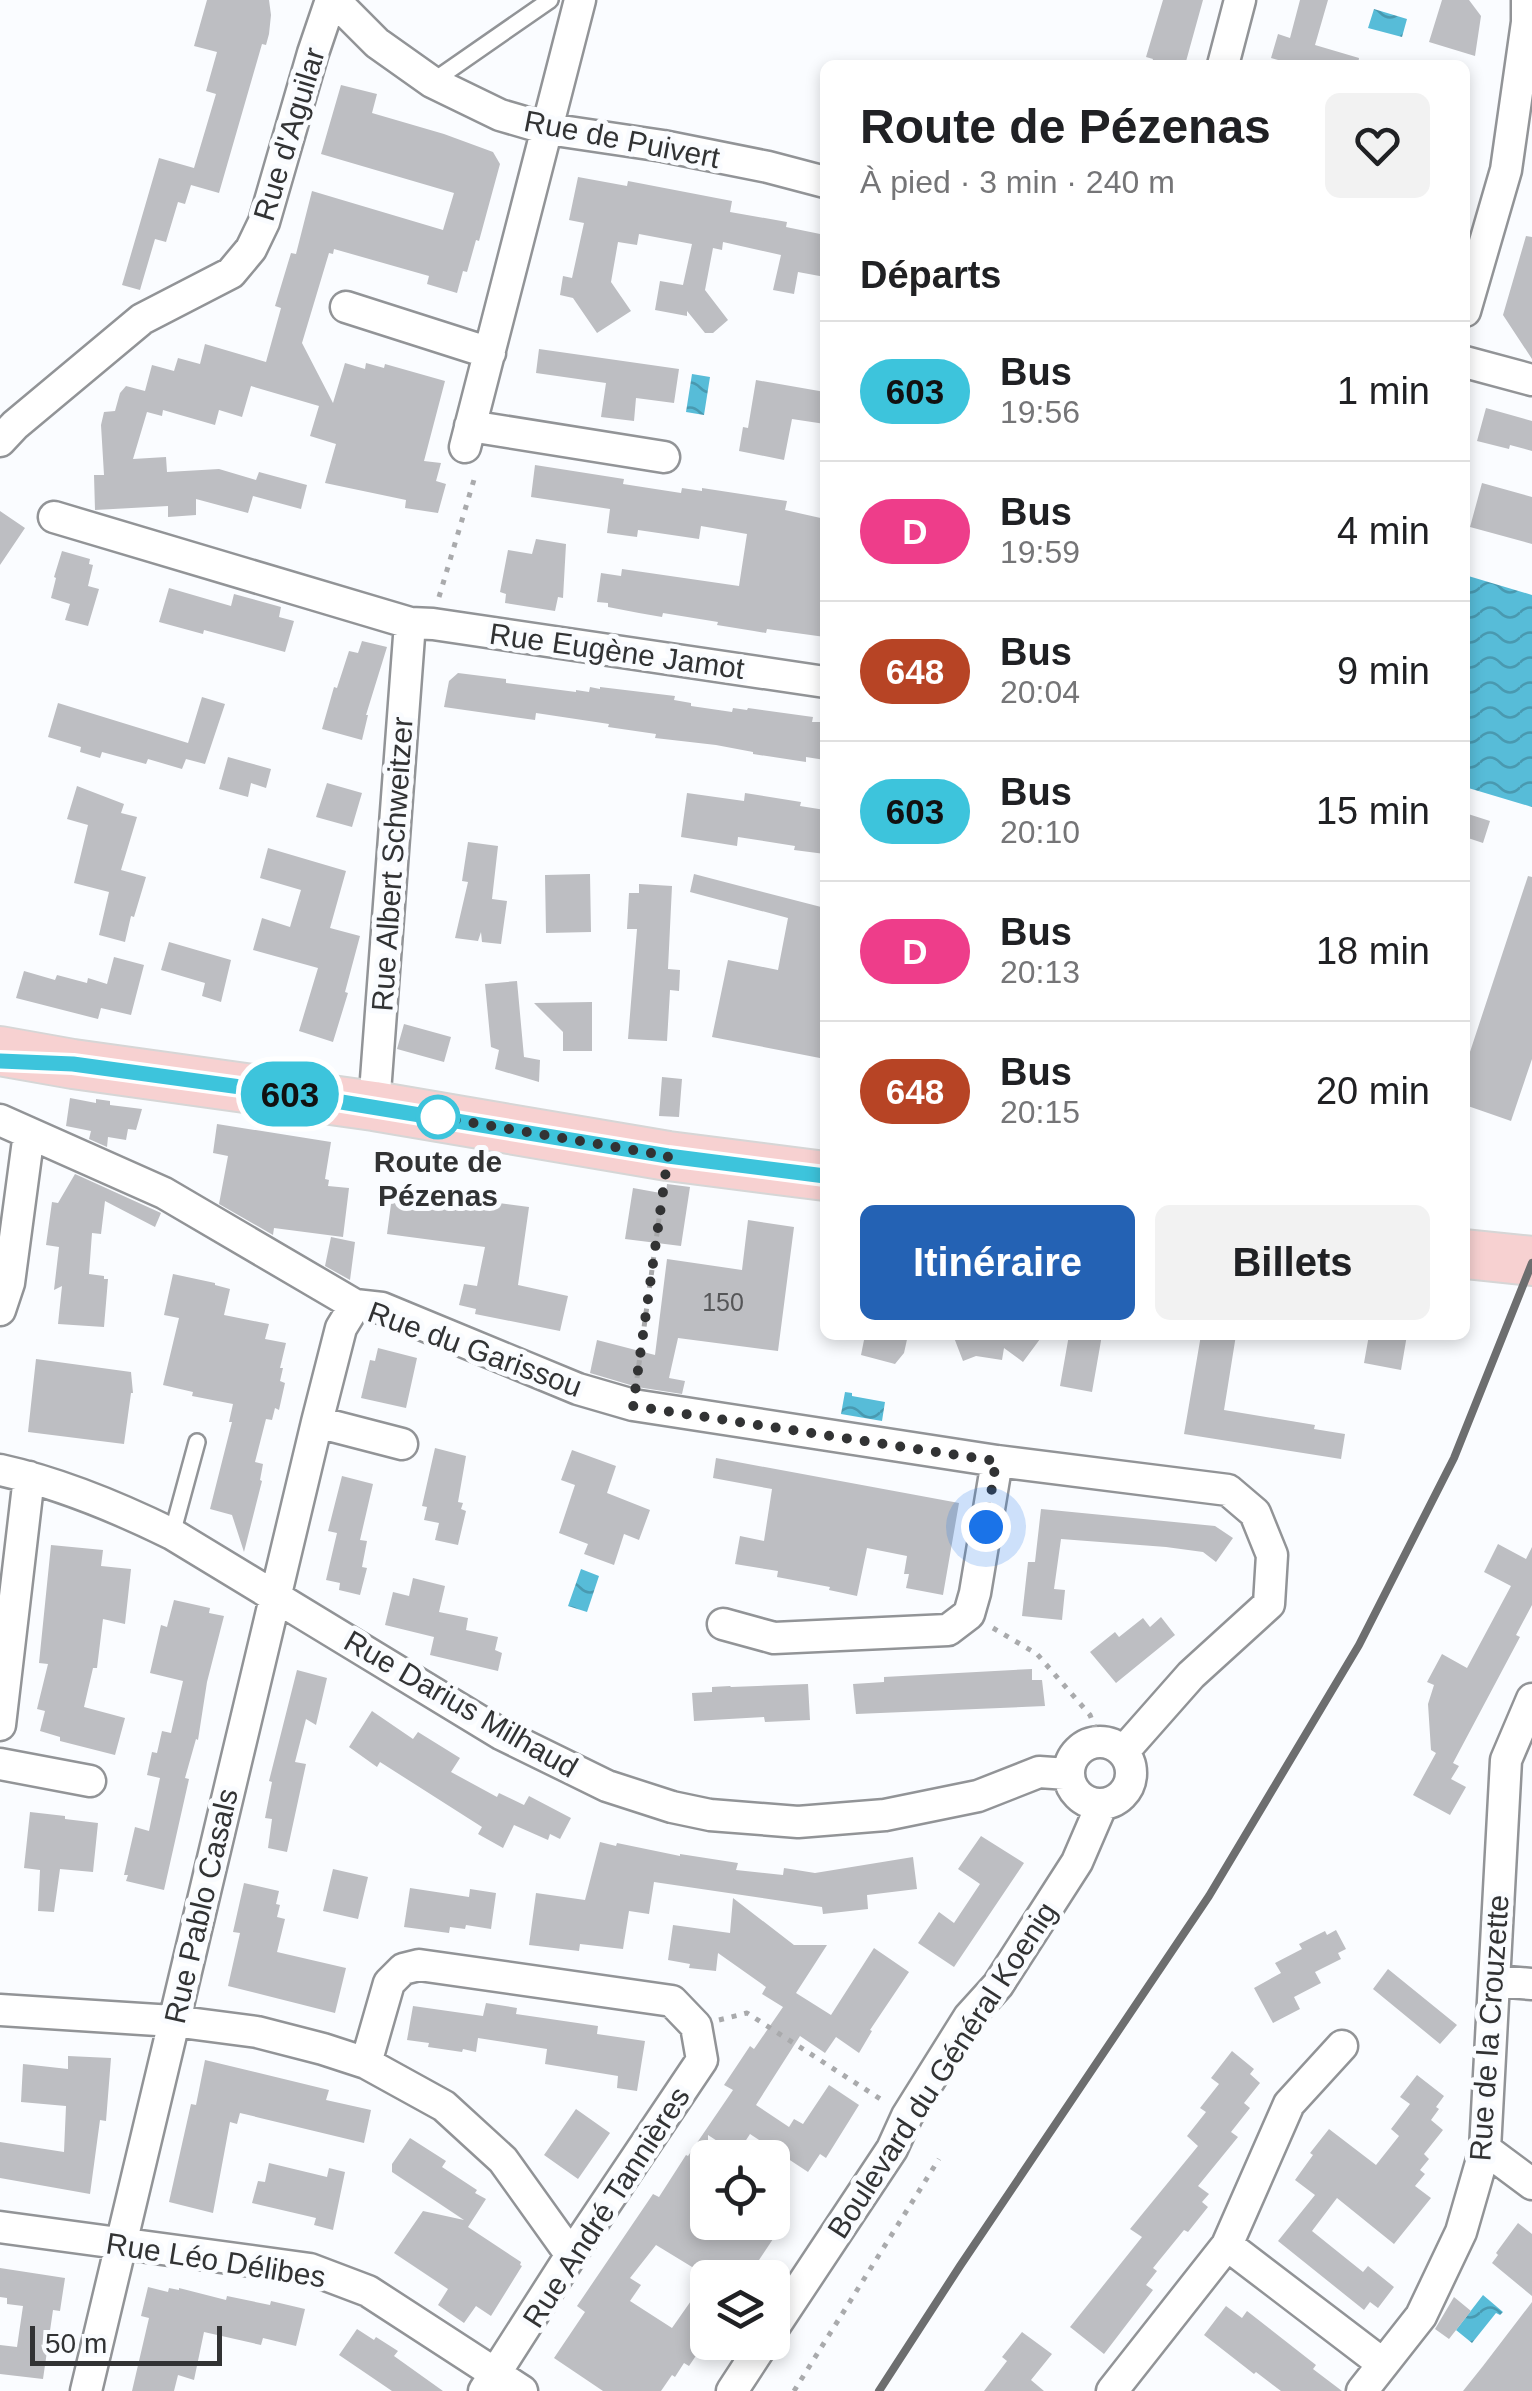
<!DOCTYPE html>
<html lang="fr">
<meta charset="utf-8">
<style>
:root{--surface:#fff;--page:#f2f2f2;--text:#202124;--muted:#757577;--line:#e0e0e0;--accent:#2462b4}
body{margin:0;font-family:Arial,sans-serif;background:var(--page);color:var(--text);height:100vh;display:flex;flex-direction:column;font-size:38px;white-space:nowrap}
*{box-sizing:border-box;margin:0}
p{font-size:32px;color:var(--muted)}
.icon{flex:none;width:55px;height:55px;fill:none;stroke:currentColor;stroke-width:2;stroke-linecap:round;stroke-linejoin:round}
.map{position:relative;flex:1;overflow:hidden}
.details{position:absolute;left:820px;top:60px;width:650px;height:1280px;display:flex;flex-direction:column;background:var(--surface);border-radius:15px;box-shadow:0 5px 15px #0003}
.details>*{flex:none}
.badge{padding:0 20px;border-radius:32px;font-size:35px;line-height:65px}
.buttons{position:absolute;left:690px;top:2140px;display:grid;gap:20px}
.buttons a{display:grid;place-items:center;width:100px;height:100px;border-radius:15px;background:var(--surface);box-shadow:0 5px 15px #0003;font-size:50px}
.scale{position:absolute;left:30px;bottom:25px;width:192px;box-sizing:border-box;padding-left:10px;border:5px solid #323334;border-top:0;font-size:28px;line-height:35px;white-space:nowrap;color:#323334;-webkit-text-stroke:8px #fafcff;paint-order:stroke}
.you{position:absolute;width:50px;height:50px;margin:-25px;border:8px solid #fff;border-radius:50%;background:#1a73e8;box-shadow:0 0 0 15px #1a73e833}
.map>.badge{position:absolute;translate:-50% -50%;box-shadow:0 0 0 5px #fff}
h2{padding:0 40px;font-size:38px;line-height:90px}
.round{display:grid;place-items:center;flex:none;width:105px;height:105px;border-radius:15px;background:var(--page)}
.overview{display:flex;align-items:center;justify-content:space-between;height:170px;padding:0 40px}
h1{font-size:48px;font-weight:800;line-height:75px}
.action{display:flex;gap:20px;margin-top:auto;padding:20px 40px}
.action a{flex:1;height:115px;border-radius:15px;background:var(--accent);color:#fff;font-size:40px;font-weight:800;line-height:115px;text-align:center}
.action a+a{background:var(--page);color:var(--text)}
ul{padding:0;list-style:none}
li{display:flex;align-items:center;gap:30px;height:140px;padding:0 40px;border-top:2px solid var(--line)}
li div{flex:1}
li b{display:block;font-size:38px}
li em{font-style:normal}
li .badge{min-width:110px;font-weight:700;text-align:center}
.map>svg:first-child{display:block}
.water{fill:url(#water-waves)}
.building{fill:#bdbec2;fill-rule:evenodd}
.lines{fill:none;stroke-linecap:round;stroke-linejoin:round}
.lane-casing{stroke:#929497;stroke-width:20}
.street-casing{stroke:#929497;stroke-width:35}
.primary-casing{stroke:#d6d6d6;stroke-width:52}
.path{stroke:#a9aaac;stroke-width:5;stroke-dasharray:5 8;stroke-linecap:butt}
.lane{stroke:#fff;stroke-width:15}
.street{stroke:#fff;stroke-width:30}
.primary{stroke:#f7d1d1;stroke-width:48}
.rail{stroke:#6d6e6f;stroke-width:8}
.line-casing{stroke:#fff;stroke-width:22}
.line{stroke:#3dc4dc;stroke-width:15}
.walk{stroke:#323334;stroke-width:10;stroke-dasharray:0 18}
.stop-dot{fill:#fff;stroke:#3dc4dc;stroke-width:5}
.labels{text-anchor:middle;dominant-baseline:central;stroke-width:10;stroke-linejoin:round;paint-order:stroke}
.number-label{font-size:25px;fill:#555658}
.street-label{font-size:30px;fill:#323334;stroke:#fafcff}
.stop-label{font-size:30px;font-weight:bold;fill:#323334;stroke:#fafcff}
</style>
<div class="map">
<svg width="1532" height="2391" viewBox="0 0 1532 2391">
<defs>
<pattern id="water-waves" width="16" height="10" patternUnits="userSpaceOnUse" patternTransform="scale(2.5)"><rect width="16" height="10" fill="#57bcd8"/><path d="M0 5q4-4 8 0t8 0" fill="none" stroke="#4999b0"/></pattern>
</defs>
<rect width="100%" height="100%" fill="#fafcff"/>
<path class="water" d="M1374 9 1407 19 1402 37 1368 28Z
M692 374 710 377 704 415 686 412Z
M1465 575 1532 595V807L1465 787Z
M845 1392 852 1393V1396L885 1402 882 1421 841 1414Z
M581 1569 599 1576 587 1612 568 1606Z
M1483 2295 1503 2312 1500 2315 1496 2313 1472 2343 1456 2330Z"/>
<path class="building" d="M207 0H269L271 15 269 34 266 45 262 44 219 193 191 185 185 204 178 202 166 242 155 239 140 290 122 285 159 158 194 168 216 94 206 91 217 52 194 46Z
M1163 0H1203L1185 65H1151L1153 59 1146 57Z
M1300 0H1328L1315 45 1359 58 1358 65H1276L1278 60 1271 58 1278 34 1290 38Z
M1442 0H1469L1481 16 1475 56 1429 42Z
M341 85 377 94 372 113 444 134 493 152 500 164 479 241 476 240 467 272 463 271 457 293 427 284 429 276 334 249 333 254 329 253 302 343 333 403 345 363 365 369 366 363 384 368 385 364 445 381 424 461 441 463 436 481 446 484 438 513 405 508 406 500 325 483 336 444 310 436 319 406 251 386 242 417 219 410 215 425 163 410 162 416 147 412 133 459 166 457 167 472 219 469 256 480 259 472 307 485 301 509 253 496 248 513 196 499V515L168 517V506L95 510 94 475H104L101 425 104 412 115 411 120 393 126 386 145 391 152 365 174 371 178 358 200 364 205 344 266 362 281 308 275 306 291 253 296 254 312 191 443 230 454 193 321 154Z
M578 177 627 186 628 181 732 201 730 212 787 222 786 227 825 235V277L798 272 794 294 773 290 781 255 723 242 722 250 713 248 705 290 728 320 713 333H705L687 311V316L655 310 660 281 683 285 692 244 639 234 637 245 618 242 611 282 631 311 597 333 573 298 560 295 563 276 572 278 584 223 569 220Z
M1526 236 1532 237V359L1503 315Z
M539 349 679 369 674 403 636 398 634 421 601 417 606 383 536 373Z
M756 380 825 392V424L792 419 784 460 739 451 743 427 748 428Z
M1486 408 1532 421V451L1510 445 1509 449 1477 441Z
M535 465 624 479 623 484 681 493 682 488 702 491V488L787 501 785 510 825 519V637L767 629 766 633 754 631 717 625 718 622 663 613 662 617 639 613 608 607V603L597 602 601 573 621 576 622 569 739 586 747 534 701 526 699 539 638 530 637 537 607 533 610 509 531 497Z
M1482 483 1532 497V544L1470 527Z
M0 511 25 528 0 565Z
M536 539 566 544 563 598 558 597 555 611 505 603 506 594 500 592 508 550 532 554Z
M62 551 90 559 89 564 93 565 88 586 99 589 88 626 65 620 70 604 51 598 56 578 54 577Z
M169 588 231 606 234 594 281 607 279 617 294 621 285 652 204 630 203 634 159 622Z
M362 641 387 647 366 715H368L362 740 322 729 334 687 337 688 349 651 358 653Z
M458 673 506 679V683L576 692V690L589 692 590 687 600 689V687L675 696 674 700 691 703V706L732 712 733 708 747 710 748 708 813 717 812 722H825V760L806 757V762L753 754V752L716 745 655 738 656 734 608 727 609 724 536 713 535 720 444 707 449 681Z
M202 697 225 704 205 764 186 759 182 769 148 759 146 764 102 752 100 758 80 752 81 747 48 737 58 703 188 743Z
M228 757 271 769 266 788 251 783 248 797 219 789Z
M327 783 362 793 352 827 316 817Z
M77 786 124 804 121 813 137 817 121 870 146 877 134 917 131 916 125 942 99 935 109 892 74 883 88 825 67 819Z
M687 793 744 801 745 793 801 802 800 806 825 810V854L794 850 795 846 738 837 737 846 681 837Z
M1465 813 1490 821 1483 843 1465 837Z
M468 842 498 846 492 899 507 901 501 944 482 942 481 932 478 941 455 938 468 882 462 881Z
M268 848 346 871 330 928 360 936 345 992 348 993 333 1042 299 1031 318 968 253 950 262 918 290 927 301 890 260 878Z
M590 874 591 932 546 933 545 875Z
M694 874 825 908V1059L712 1037 728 960 778 970 788 918 690 892Z
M1528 876 1532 877V1059L1511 1121 1465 1105V1067Z
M639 884 672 886 668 969 680 970 679 991 670 990 667 1041 628 1039 637 929H627L629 893H639Z
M169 942 231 960 221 1002 202 996 205 983 161 970Z
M114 957 144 965 131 1015 101 1008 98 1019 16 998 24 971 55 980 57 975 87 983 88 978 107 984Z
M517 981 524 1057 540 1060 539 1082 495 1069 499 1050 491 1047 485 984Z
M592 1002V1051H563V1032L534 1003Z
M404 1024 451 1037 444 1062 397 1049Z
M662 1077 682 1079 679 1117 659 1116Z
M70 1098 96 1103V1099L110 1101V1105L142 1109 136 1130 128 1129 126 1140 108 1137 107 1147 89 1139 91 1131 66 1126Z
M217 1124 331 1142 325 1179 329 1180 328 1186 349 1188 343 1237 274 1228 273 1235 219 1204 228 1156 213 1153Z
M75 1174 161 1213 155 1227 105 1201 101 1234 92 1233 89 1274 104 1276V1279H108L104 1327 58 1324 62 1286 54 1290 59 1247 46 1245 52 1202 58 1203Z
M667 1184 690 1187 681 1246 625 1239 633 1188 666 1194Z
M393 1189 529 1207 518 1285 568 1296 560 1331 475 1314 476 1309 459 1305 464 1284 477 1286 485 1247 387 1234Z
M748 1220 794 1227 778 1351 678 1338 669 1378 685 1381 682 1394 637 1387 590 1373 597 1340 655 1355 667 1259 742 1270Z
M331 1237 355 1242 350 1280 325 1266Z
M173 1274 215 1283V1285L230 1289 224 1315 269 1324 265 1339 286 1343 280 1368H283L280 1381 285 1383 279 1410 275 1408 272 1420 266 1419 255 1462 263 1464 260 1480 262 1481 244 1552 232 1515 210 1509 232 1422H229L233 1404 192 1396 193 1392 163 1385 179 1318 164 1315Z
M865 1335H908L904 1353 895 1364 861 1355Z
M953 1335H1043L1023 1362 1004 1348 1002 1360 976 1356 963 1361Z
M1069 1335H1102L1092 1392 1060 1386Z
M1201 1335H1236L1224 1410 1315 1425 1314 1429 1345 1434 1341 1459 1184 1434Z
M1369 1335H1407L1401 1370 1364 1363Z
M378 1348 417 1358 406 1408 361 1398 370 1360 375 1361Z
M36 1359 131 1372 133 1393H131L124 1444 28 1432Z
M435 1448 466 1456 458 1502 463 1503 461 1509 466 1511 458 1545 435 1540 439 1523 424 1520 427 1507 422 1506Z
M572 1450 616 1466 607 1493 650 1510 639 1540 624 1534 614 1565 584 1554 588 1544 559 1533 575 1485 561 1480Z
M716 1458 959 1503 943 1595 906 1588 909 1574H904L907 1556 867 1548 857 1596 829 1590 830 1587 777 1577 778 1571 735 1564 740 1536 764 1541 772 1489 713 1478Z
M342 1476 373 1484 360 1540 367 1541 362 1567 367 1568 360 1595 339 1590 340 1583 326 1580 337 1533 328 1531Z
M1041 1509 1215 1526 1233 1538 1216 1562 1203 1552 1166 1547 1061 1539 1054 1589 1065 1590 1062 1620 1022 1616 1028 1562H1035Z
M1498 1544 1526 1559 1532 1547V1605L1516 1635 1520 1637 1453 1763 1459 1766 1451 1779 1466 1787 1450 1815 1413 1795 1436 1753 1431 1750 1428 1704 1434 1685 1427 1682 1442 1654 1467 1668 1511 1586 1484 1572Z
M51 1545 103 1550 101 1566 131 1569 125 1624 103 1619 97 1668H93L84 1707 125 1718 115 1755 60 1741V1737L40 1731 45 1711 37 1709 48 1664 39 1663Z
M413 1578 445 1586 439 1612 468 1618 466 1630 498 1637 495 1650 502 1653 498 1671 430 1655 434 1637 385 1625 393 1592 409 1596Z
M174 1600 210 1608 209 1613 224 1616 207 1682 198 1740 196 1739 185 1778 189 1779 164 1890 126 1881 128 1875H124L135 1827 149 1831 160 1778 147 1775 152 1752 157 1753 162 1731 171 1733 183 1681 150 1673 161 1625 167 1627Z
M1161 1617 1175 1635 1116 1683 1090 1652 1115 1632 1119 1637 1143 1618 1150 1627Z
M1032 1669V1680H1042L1045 1706 856 1714 853 1684 884 1682V1677Z
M297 1670 327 1678 316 1725 306 1719 295 1762 306 1764 287 1852 268 1848 272 1819 265 1818 272 1782 269 1781Z
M808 1684 810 1720 765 1722 764 1717 694 1721 692 1693 712 1692V1687L730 1686 731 1687Z
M372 1711 413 1739 418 1732 460 1758 451 1772 497 1797 499 1793 524 1805 529 1796 571 1818 560 1839 550 1834 548 1840 514 1825 503 1848 478 1834 482 1827 380 1762 377 1767 349 1747Z
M30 1812 65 1816V1819L98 1823 93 1872 60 1869 54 1912 38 1911 40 1870 24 1868Z
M981 1836 1024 1863 954 1967 918 1943 939 1912 954 1923 980 1884 958 1869Z
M600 1842 616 1846 617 1843 680 1856V1854L738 1863 736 1870 783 1875 784 1868 815 1873 913 1857 917 1889 867 1895 868 1909 823 1914 822 1907 654 1882 649 1914 629 1911 623 1949 580 1944 579 1951 529 1945 536 1893 585 1900Z
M333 1869 368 1877 358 1919 323 1911Z
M244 1883 279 1891 276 1904 280 1905 277 1917 285 1919 277 1952 346 1968 335 2013 228 1986 240 1933 233 1932Z
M410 1888 469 1897 470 1889 496 1893 491 1929 466 1925 465 1929 450 1927 449 1933 404 1927Z
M733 1898 794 1945H827L796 1993 831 2015 874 1948 909 1972 870 2030 872 2031 859 2053 836 2037 825 2053 800 2036 756 2105 789 2127 794 2119 803 2124 829 2085 859 2105 826 2158 820 2154 808 2172 750 2134 737 2154 708 2135V2193L696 2211 708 2219V2222H714L729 2232 735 2222H768L779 2230 747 2278H708V2338L689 2366 684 2363 675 2377 672 2375 661 2391H603L554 2358 585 2312 577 2306 653 2194 659 2197 686 2155 688 2156 733 2090 724 2085 750 2046 754 2049 783 2007 762 1994 766 1987 718 1953 716 1971 689 1968 690 1964 668 1960 673 1925 730 1933ZM656 2245 697 2270 692 2278H707L672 2328 630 2301 641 2285 630 2278Z
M1336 1930 1346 1949 1338 1953 1341 1959 1315 1972 1321 1983 1294 1997 1300 2009 1273 2023 1254 1988 1281 1973 1275 1963 1302 1949 1299 1944 1325 1931 1327 1935Z
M1388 1969 1457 2025 1440 2044 1373 1989Z
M486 2003 517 2008 516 2014 598 2026 597 2034 645 2041 637 2091 617 2088 618 2076 545 2064 547 2049 478 2038 476 2052 463 2049 462 2052 428 2047 429 2043 407 2040 413 2006 483 2016Z
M1232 2051 1254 2069 1250 2074 1260 2083 1244 2103 1250 2108 1231 2132 1238 2137 1198 2186 1209 2194 1202 2202 1208 2207 1188 2232 1184 2230 1153 2268 1157 2271 1146 2285 1153 2290 1104 2354 1070 2327 1142 2237 1130 2229 1198 2146 1187 2136 1206 2112 1200 2108 1219 2084 1211 2078Z
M68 2056 111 2058 106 2121 100 2120 90 2194 0 2178V2142L64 2152 66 2106 21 2102 23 2064 68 2069Z
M205 2060 329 2090 326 2100 371 2110 364 2143 240 2113 237 2124 230 2122 213 2213 169 2202 191 2104 196 2105Z
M1417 2075 1444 2096 1436 2107 1439 2109 1431 2120 1443 2130 1424 2154 1429 2159 1420 2170 1425 2174 1415 2186 1431 2198 1394 2244 1337 2198 1312 2231 1363 2272 1368 2266 1394 2287 1378 2308 1370 2302 1364 2310 1278 2241 1315 2195 1295 2180 1313 2155 1310 2153 1329 2129 1376 2165 1399 2136 1391 2129 1410 2104 1400 2097Z
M576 2109 610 2133 578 2179 544 2155Z
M410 2138 446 2161 442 2167 477 2190 475 2193 486 2199 468 2227 521 2262 520 2265 522 2266 491 2316 476 2306 464 2323 438 2305 448 2289 394 2253 423 2211 464 2220 392 2172V2164Z
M269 2163 327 2177 329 2168 345 2172 333 2230 314 2225 316 2218 252 2203 258 2181 265 2182Z
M1518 2223 1532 2234V2296L1492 2263 1498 2255 1496 2253Z
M0 2268 65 2278 60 2311 53 2310 43 2379 0 2374V2345L17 2347 23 2306 7 2304V2298L0 2297Z
M148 2287 168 2292 169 2288 179 2290V2288L226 2300 227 2296 270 2305 271 2301 305 2309 296 2346 263 2338 261 2345 204 2332 194 2380 178 2375 174 2391H132L149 2318 141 2316Z
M1454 2297 1471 2311 1449 2339 1435 2329Z
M1532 2302V2391H1463L1483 2366Z
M1226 2306 1242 2318 1247 2311 1316 2365 1313 2369 1342 2391H1281L1256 2372 1254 2374 1204 2335Z
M357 2329 374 2340 376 2337 398 2351 394 2356 443 2391H392L339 2355Z
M1022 2332 1052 2354 1031 2380 1044 2391H984L1007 2361 1002 2357Z"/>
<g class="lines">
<g class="lane-casing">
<path id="lane" d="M432 82 550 0
M172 1534 197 1442"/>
</g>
<g class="street-casing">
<path id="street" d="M334 0 377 43 432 82 500 115 548 129 663 146 768 167 825 182
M1223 65 1240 0
M346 307 490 353
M1465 311 1506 170 1527 22V0
M1465 362 1532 380
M470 426 664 457
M0 441 15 425 142 319 231 273 251 249 264 222 313 53 331 0
M465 447 580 0
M54 517 410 623 433 624 825 682
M374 1106 410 623
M0 1120 164 1193 355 1305 382 1308 578 1389 633 1405 997 1461 1228 1490 1255 1513 1272 1555 1269 1604 1191 1675 1123 1752
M0 1310 9 1283 29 1133
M317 1422 402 1444
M0 1470C59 1483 117 1507 172 1534L501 1734 607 1786 672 1807 710 1815 798 1822 885 1815 978 1796 1039 1772 1068 1774
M723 1624 774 1638 948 1630 969 1614 975 1593 997 1461
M0 1725 29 1477
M1069 1773a31 31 0 1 1 62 0a31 31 0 1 1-62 0Z
M0 1764 90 1781
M1495 1981 1532 1984
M0 2010 173 2021 257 2032 323 2049 366 2063 444 2106 503 2160 571 2255
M366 2063 389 1983 403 1969 419 1965 672 2001 696 2026 702 2060 571 2255 484 2391
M1485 2149 1532 2184
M0 2227 310 2269 368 2291 522 2391
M1227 2245 1383 2364
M772 2330 892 2149 907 2116 969 2017 998 1985 1077 1862 1102 1804
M86 2391 317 1422 341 1328 355 1305
M732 2391 764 2342
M1112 2391 1227 2245 1289 2104 1342 2046
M1362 2391 1421 2316 1461 2232 1485 2149 1506 1760 1532 1699"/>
</g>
<g class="primary-casing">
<path id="primary" d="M0 1051 73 1064 374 1106 668 1156 825 1176
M1465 1254 1532 1261"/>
</g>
<path class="path" d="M439 597 476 473
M637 1378 663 1190
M993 1628 1037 1654 1090 1715 1100 1740
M719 2020 747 2013 885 2102
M794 2391 939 2159"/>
<use href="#lane" class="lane"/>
<use href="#street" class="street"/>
<use href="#primary" class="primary"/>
<path class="rail" d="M879 2391 960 2266 1209 1896 1359 1645 1454 1458 1532 1263"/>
</g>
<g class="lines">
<g class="line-casing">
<path id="line" d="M0 1061 73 1064 299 1095 668 1156 825 1176"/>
</g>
<use href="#line" class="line"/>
<path class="walk" d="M438 1117 668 1156 633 1406 996 1461 986 1527"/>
</g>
<circle class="stop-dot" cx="438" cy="1117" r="20"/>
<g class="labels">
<g class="number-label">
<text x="723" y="1302">150</text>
</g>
<g class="street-label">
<text transform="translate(289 134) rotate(-73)">Rue d'Aguilar</text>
<text transform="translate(622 139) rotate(11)">Rue de Puivert</text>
<text transform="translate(617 651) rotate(8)">Rue Eugène Jamot</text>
<text transform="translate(392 864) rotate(-86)">Rue Albert Schweitzer</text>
<text transform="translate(475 1349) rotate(20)">Rue du Garissou</text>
<text transform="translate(461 1704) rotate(30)">Rue Darius Milhaud</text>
<text transform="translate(201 1906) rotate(-77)">Rue Pablo Casals</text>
<text transform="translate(1489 2028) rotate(-86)">Rue de la Crouzette</text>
<text transform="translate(942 2070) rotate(-57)">Boulevard du Général Koenig</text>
<text transform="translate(606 2207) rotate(-57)">Rue André Tannières</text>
<text transform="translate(216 2260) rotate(9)">Rue Léo Délibes</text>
</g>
<g class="stop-label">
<text x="438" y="1161">Route de<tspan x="438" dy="34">Pézenas</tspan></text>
</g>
</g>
</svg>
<div class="buttons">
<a><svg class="icon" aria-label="locate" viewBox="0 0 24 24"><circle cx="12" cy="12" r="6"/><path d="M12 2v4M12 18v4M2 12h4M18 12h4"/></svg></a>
<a><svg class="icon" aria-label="layers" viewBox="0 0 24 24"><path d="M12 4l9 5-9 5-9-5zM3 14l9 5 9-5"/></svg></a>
</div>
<div class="scale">50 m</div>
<div class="you" style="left:986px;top:1527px"></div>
<b class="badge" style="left:290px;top:1094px;background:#3dc4dc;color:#111">603</b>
<section class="details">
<div class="overview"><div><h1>Route de Pézenas</h1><p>À pied · 3 min · 240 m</p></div><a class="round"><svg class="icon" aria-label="heart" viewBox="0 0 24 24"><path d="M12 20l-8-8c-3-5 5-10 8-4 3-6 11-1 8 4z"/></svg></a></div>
<h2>Départs</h2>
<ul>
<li><span class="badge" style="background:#3dc4dc;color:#111">603</span><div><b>Bus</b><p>19:56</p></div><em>1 min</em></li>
<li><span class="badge" style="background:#ee3d8a;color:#fff">D</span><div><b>Bus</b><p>19:59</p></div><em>4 min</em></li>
<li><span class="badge" style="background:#b74425;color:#fff">648</span><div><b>Bus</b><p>20:04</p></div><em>9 min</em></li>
<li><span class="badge" style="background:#3dc4dc;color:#111">603</span><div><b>Bus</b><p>20:10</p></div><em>15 min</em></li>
<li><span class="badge" style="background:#ee3d8a;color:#fff">D</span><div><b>Bus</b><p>20:13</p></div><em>18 min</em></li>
<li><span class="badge" style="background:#b74425;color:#fff">648</span><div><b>Bus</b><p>20:15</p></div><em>20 min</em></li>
</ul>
<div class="action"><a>Itinéraire</a><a>Billets</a></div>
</section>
</div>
